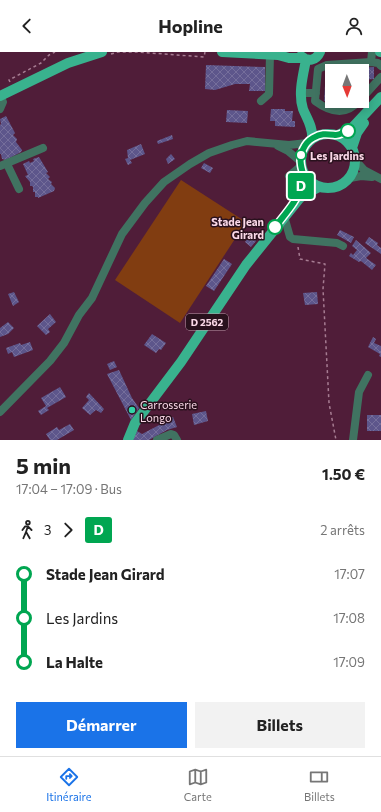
<!DOCTYPE html>
<html lang="fr">
<meta charset="utf-8">
<style>
:root{--surface:#fff;--page:#f2f2f2;--text:#222;--muted:#767676;--line:#e0e0e0;--accent:#1a73e8}
body{margin:0;font-family:Commissioner,sans-serif;background:var(--page);color:var(--text);height:100vh;display:flex;flex-direction:column;font-size:15px;white-space:nowrap}
*{box-sizing:border-box;margin:0}
p{font-size:13px;color:var(--muted)}
.icon{flex:none;width:22px;height:22px;fill:none;stroke:currentColor;stroke-width:2;stroke-linecap:round;stroke-linejoin:round}
.map{position:relative;height:388px;overflow:hidden}
.drawer{display:flex;flex-direction:column;background:var(--surface);flex:1}
.drawer>*{flex:none}
.badge{padding:0 8px;border-radius:3px;font-size:14px;line-height:26px}
.needle{width:26px;rotate:179deg}
.controls{position:absolute;left:325px;top:12px;display:grid;gap:8px}
.controls a{display:grid;place-items:center;width:44px;height:44px;border-radius:0px;background:var(--surface);box-shadow:0 2px 10px #0003;font-size:20px}
.map>.badge{position:absolute;translate:-50% -50%;box-shadow:0 0 0 2px #fff}
.legs{display:flex;align-items:center;gap:6px;height:44px;padding:0 16px;font-size:13px}
.legs p{margin-inline-start:auto}
.summary{display:flex;align-items:center;justify-content:space-between;height:68px;padding:0 16px}
h1{font-size:22px;font-weight:700;line-height:30px}
.button{display:flex;gap:8px;margin-top:auto;padding:8px 16px}
.button a{flex:1;height:46px;border-radius:0px;background:var(--accent);color:#fff;font-size:16px;font-weight:700;line-height:46px;text-align:center}
.button a+a{background:var(--page);color:var(--text)}
ul{padding:0 16px;list-style:none}
li{display:flex;align-items:center;gap:14px;height:44px;font-size:15px}
li i{display:grid;place-items:center;width:6px;height:100%;margin:0 5px;background:currentColor}
li i::after{content:'';width:10px;height:10px;margin:-5px;border:3px solid;border-radius:50%;background:var(--surface)}
li p{margin-inline-start:auto}
li:first-child i{background:linear-gradient(#0000 50%,currentColor 0)}
li:last-child i{background:linear-gradient(currentColor 50%,#0000 0)}
header{display:flex;justify-content:space-between;align-items:center;height:52px;padding:0 16px;background:var(--surface);font-size:18px;font-weight:700}
.dock{display:flex;justify-content:space-around;align-items:center;height:56px;border-top:1px solid var(--line);background:var(--surface);font-size:11px;color:var(--muted)}
.dock a{display:grid;justify-items:center;gap:2px}
.dock .selected{color:var(--accent)}
.map>svg:first-child{display:block}
.garden{fill:#813d11}
.building{fill:url(#building-cross-hatch)}
.lines{fill:none;stroke-linecap:round;stroke-linejoin:round}
.path{stroke:#a67c92;stroke-width:1.5;stroke-dasharray:3 3;stroke-linecap:butt}
.minor{stroke:#407361;stroke-width:8}
.major{stroke:#39b28e;stroke-width:10}
.line-1-casing{stroke:#fff;stroke-width:9}
.line-1{stroke:#00a651;stroke-width:6}
.stop-1-dot{fill:#fff;stroke:#00a651;stroke-width:2}
.poi-dot{fill:#34d4a7;stroke:#29111d;stroke-width:1.5}
.labels{text-anchor:middle;dominant-baseline:central;stroke-width:3;stroke-linejoin:round;paint-order:stroke}
.shield{fill:#29111d;stroke:#bb9caa;stroke-width:1}
.shield-label{font-size:10px;font-weight:bold;fill:#fad8e7}
.stop-label{font-size:11px;font-weight:bold;fill:#fad8e7;stroke:#29111d;text-anchor:start}
.poi-label{font-size:11px;fill:#fad8e7;stroke:#29111d;text-anchor:start}
</style>
<header><svg class="icon" aria-label="back" viewBox="0 0 24 24"><path d="M15 5l-7 7 7 7"/></svg>Hopline<svg class="icon" aria-label="person" viewBox="0 0 24 24"><circle cx="12" cy="8" r="4"/><path d="M4 21q1-7 8-7t8 7"/></svg></header>
<div class="map">
<svg width="381" height="388" viewBox="0 0 381 388">
<defs>
<pattern id="building-cross-hatch" width="8" height="8" patternUnits="userSpaceOnUse"><rect width="8" height="8" fill="#5d568b"/><path d="M0 0l8 8M0 8l8-8" fill="none" stroke="#756e9b"/></pattern>
</defs>
<rect width="100%" height="100%" fill="#501d39"/>
<path class="garden" d="M181 128 246 170 180 271 115 228Z"/>
<path class="building" d="M206 13 265 15V39H249L250 32H235L215 38 205 37Z
M374 15V27L362 28V19H332V50L324 49 326 17Z
M271 57H285V59H293L292 69H295V75L275 74V69H270Z
M227 58 248 59 247 71 226 70Z
M6 64 15 81 13 83 17 87 16 90 22 98 21 100 6 108 2 107 1 102H2H0V73L1 72 0 67Z
M172 83 173 87 158 92 157 89Z
M141 92 145 102 130 108 132 111 128 113 125 107 128 106 127 98Z
M171 102 175 107 168 112 166 107Z
M39 105 48 120 46 121 50 125 48 127 52 130 51 132 55 136 54 139 38 146V145H35V140H33V135L32 134H30V130L25 124 28 123 23 112 29 109 30 111 34 109 33 107Z
M204 111 213 116 210 121 201 116Z
M340 178 354 185 351 191 337 183Z
M252 180 256 184V189L251 195 245 190Z
M369 185 378 191 377 193 381 196V202L365 191Z
M356 188 371 201 366 206 376 213 372 218 361 209 359 210 349 204 351 201 353 203 357 198 352 194Z
M224 207 232 212 214 239 206 234Z
M14 240 19 250 13 254 8 242Z
M317 240 318 252 305 253 303 241Z
M50 262 56 270 48 277 50 280 46 283 37 274Z
M8 270 14 276 8 282 0 285V276Z
M152 282 166 291 161 298 159 297 156 301 144 293Z
M373 285 376 287 374 291 381 294V305L379 304 380 302 368 295Z
M30 290 33 298 14 305 12 300 8 302 6 296 20 291 21 293Z
M114 309 117 315 110 318 107 312Z
M119 318 132 346 139 356 131 368 107 322Z
M60 335 66 345 47 356 49 358 41 363 38 359 46 354 41 346Z
M89 341 104 357 101 361 96 358 90 363 82 356 89 348 86 345Z
M206 359 208 369 194 373 192 362Z
M367 363H381V379H367Z
M173 365 177 375 167 378 149 388H133L137 379 142 382 163 371V368Z
M70 372 74 378 57 388H50L46 382 57 375 59 378Z"/>
<g class="lines">
<path class="path" d="M111 2 118 0H137L204 5 205 0
M10 30 9 28 41 11 49 3 55 0
M298 195 300 207 325 212 323 237 329 351 336 388"/>
<path class="minor" d="M371 10 372 0
M301 41H316
M362 46 381 25
M261 49 269 42 270 3
M359 49C346 64 330 60 315 49L318 17 327 13 371 10 378 11 381 14
M0 57 3 50 0 44
M278 94 288 99 300 109
M356 109 364 118 381 127
M7 112 19 137
M0 114 43 96
M289 124 301 114
M350 126 361 124 372 125
M284 164 290 185 293 187 337 191 343 194
M0 360 50 309 64 291 79 263 92 246 122 182 145 151 164 130 190 112 209 101 232 93 247 89 289 93 307 91
M157 388 171 382 174 383 177 388
M353 388 359 340 368 323"/>
<path class="major" d="M222 0 278 3 289 6H304
M380 0H381
M301 4C308 10 316 9 320 0
M306 8C303 23 298 42 303 57 307 67 313 75 312 86
M0 44 68 11 102 0
M301 109a27 27 0 1 1 54 0a27 27 0 1 1-54 0Z
M338 83 352 76 381 45
M352 96 357 81 364 71
M295 149 303 131 304 123
M128 388 135 371 181 310 246 213 299 147 305 142 319 135"/>
</g>
<g class="lines">
<g class="line-1-casing">
<path id="line-1" d="M275 175C286 161 298 148 303 131 305 124 302 120 301 113 299 103 304 91 313 86 322 81 326 82 336 83 340 83 344 80 348 79"/>
</g>
<use href="#line-1" class="line-1"/>
</g>
<g class="stop-1-dot">
<circle cx="348" cy="79" r="7"/>
<circle cx="301" cy="103" r="5"/>
<circle cx="275" cy="175" r="7"/>
</g>
<circle class="poi-dot" cx="132" cy="358" r="4"/>
<g class="labels">
<rect class="shield" x="186" y="262" width="42" height="16" rx="3"/>
<g class="shield-label">
<text x="207" y="270">D 2562</text>
</g>
<g class="stop-label">
<text x="310" y="103">Les Jardins</text>
<text x="264" y="169" text-anchor="end">Stade Jean<tspan x="264" dy="13">Girard</tspan></text>
</g>
<g class="poi-label">
<text x="140" y="352">Carrosserie<tspan x="140" dy="13">Longo</tspan></text>
</g>
</g>
</svg>
<div class="controls">
<a><svg class="needle" viewBox="-14 -14 28 28"><path d="M0-13l5 13h-10z" fill="#e53935"/><path d="M0 13l5-13h-10z" fill="#767676"/></svg></a>
</div>
<b class="badge" style="left:301px;top:134px;background:#00a651;color:#fff">D</b>
</div>
<section class="drawer">
<div class="summary"><div><h1>5 min</h1><p>17:04 – 17:09 · Bus</p></div><b>1.50 €</b></div>
<div class="legs"><svg class="icon" aria-label="walk" viewBox="0 0 24 24"><circle cx="13" cy="4" r="2"/><path d="M13 8l-2 6 4 7M11 14l-3 7M7 12l3-4h3l4 4"/></svg>3<svg class="icon" aria-label="forward" viewBox="0 0 24 24"><path d="M9 5l7 7-7 7"/></svg><b class="badge" style="background:#00a651;color:#fff">D</b><p>2 arrêts</p></div>
<ul>
<li><i style="color:#00a651"></i><b>Stade Jean Girard</b><p>17:07</p></li>
<li><i style="color:#00a651"></i><span>Les Jardins</span><p>17:08</p></li>
<li><i style="color:#00a651"></i><b>La Halte</b><p>17:09</p></li>
</ul>
<div class="button"><a>Démarrer</a><a>Billets</a></div>
</section>
<nav class="dock">
<a class="selected"><svg class="icon" aria-label="directions" viewBox="0 0 24 24"><path d="M12 3l9 9-9 9-9-9zM9 14v-3h6M13 9l2 2-2 2"/></svg>Itinéraire</a>
<a><svg class="icon" aria-label="map" viewBox="0 0 24 24"><path d="M3 6l6-2 6 2 6-2v14l-6 2-6-2-6 2zM9 4v14M15 6v14"/></svg>Carte</a>
<a><svg class="icon" aria-label="tickets" viewBox="0 0 24 24"><path d="M3 7h18v10H3zM15 7v10"/></svg>Billets</a>
</nav>
